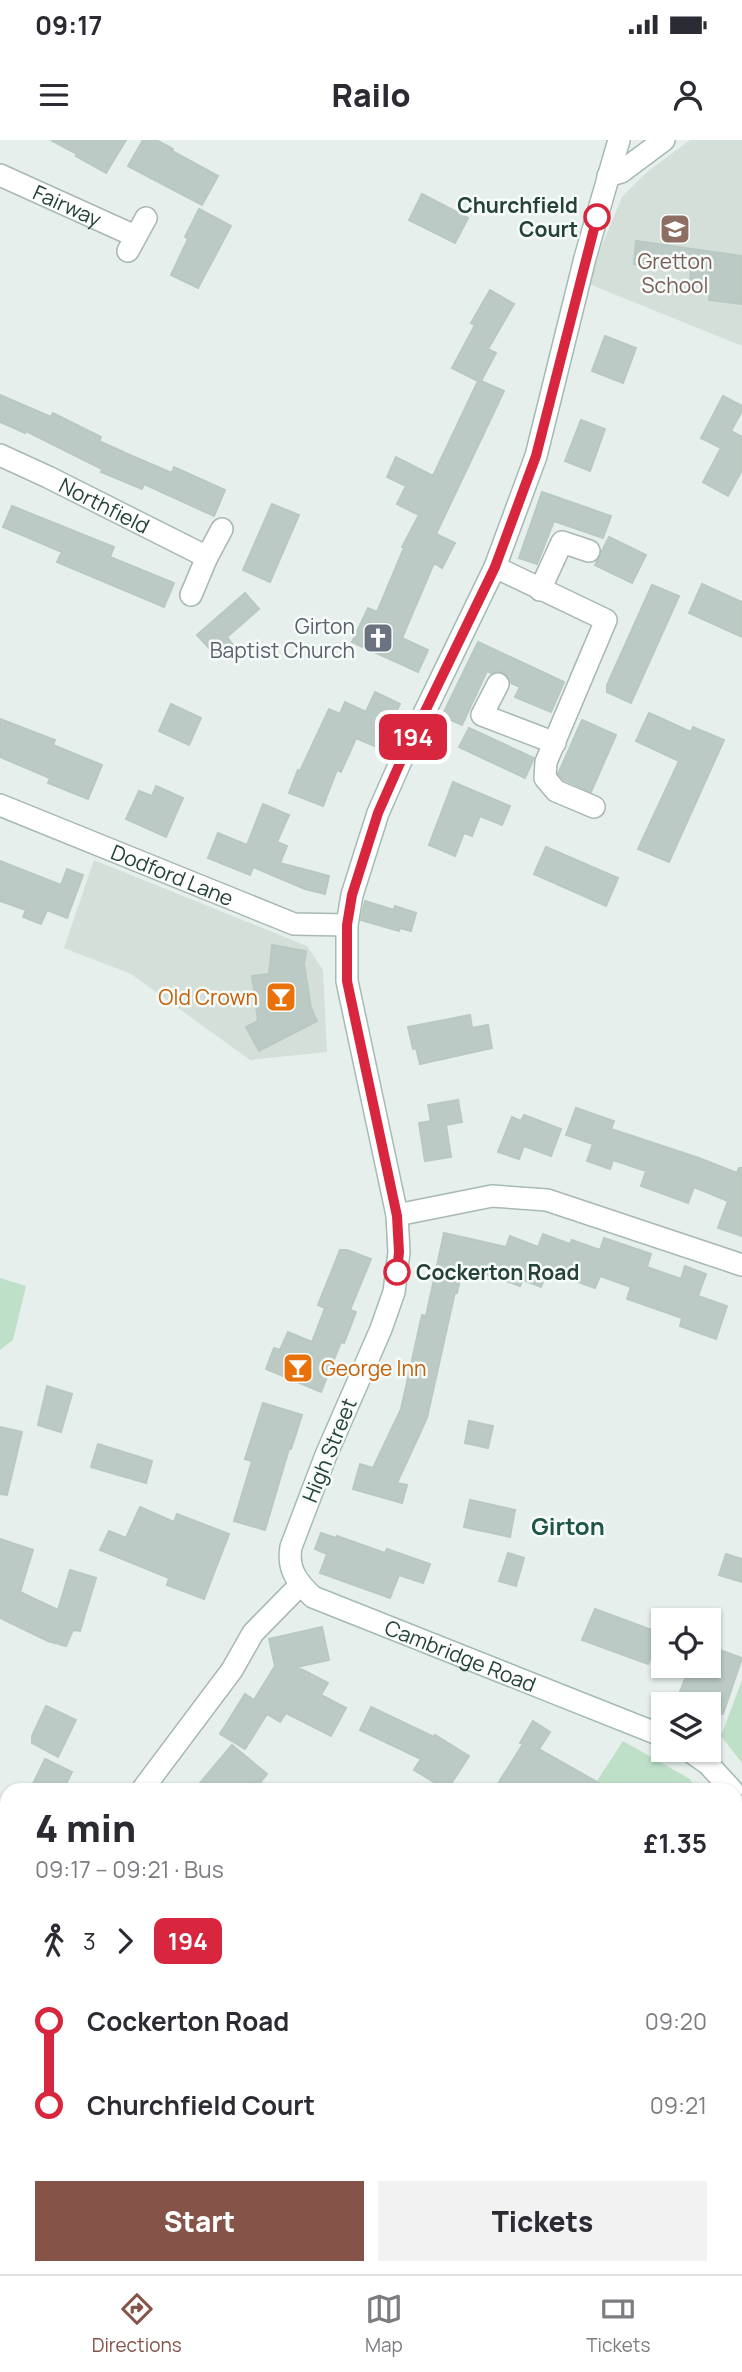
<!DOCTYPE html>
<meta charset="utf-8">
<style>
:root{--surface:#fff;--page:#f2f2f3;--text:#2b2b33;--muted:#7c7c81;--line:#e1e1e2;--accent:#855347}
body{margin:0;font-family:Manrope,sans-serif;background:var(--page);color:var(--text);height:100vh;display:flex;flex-direction:column;font-size:26px;white-space:nowrap}
*{box-sizing:border-box;margin:0}
p{font-size:23px;color:var(--muted)}
.icon{flex:none;width:38px;height:38px;fill:none;stroke:currentColor;stroke-width:2;stroke-linecap:round;stroke-linejoin:round}
.map{position:relative;flex:1;overflow:hidden}
.details{position:absolute;left:0px;top:1643px;width:742px;height:492px;display:flex;flex-direction:column;background:var(--surface);border-radius:21px 21px 0 0;box-shadow:0 2px 5px #0004}
.details>*{flex:none}
.badge{padding:0 14px;border-radius:10px;font-size:24px;line-height:46px}
.controls{position:absolute;left:651px;top:1468px;display:grid;gap:14px}
.controls a{display:grid;place-items:center;width:70px;height:70px;border-radius:0px;background:var(--surface);box-shadow:0 2px 5px #0004;font-size:35px}
.map>.badge{position:absolute;translate:-50% -50%;box-shadow:0 0 0 4px #fff}
.legs{display:flex;align-items:center;gap:10px;height:77px;padding:0 35px;font-size:23px}
.legs p{margin-inline-start:auto}
.overview{display:flex;align-items:center;justify-content:space-between;height:119px;padding:0 35px}
h1{font-size:38px;font-weight:800;line-height:52px}
.action{display:flex;gap:14px;margin-top:auto;padding:14px 35px}
.action a{flex:1;height:80px;border-radius:0px;background:var(--accent);color:#fff;font-size:28px;font-weight:800;line-height:80px;text-align:center}
.action a+a{background:var(--page);color:var(--text)}
ul{padding:0 35px;list-style:none}
li{display:flex;align-items:center;gap:24px;height:84px;font-size:26px}
li i{display:grid;place-items:center;width:10px;height:100%;margin:0 9px;background:currentColor}
li i::after{content:'';width:18px;height:18px;margin:-9px;border:5px solid;border-radius:50%;background:var(--surface)}
li p{margin-inline-start:auto}
li:first-child i{background:linear-gradient(#0000 50%,currentColor 0)}
li:last-child i{background:linear-gradient(currentColor 50%,#0000 0)}
.status{display:flex;justify-content:space-between;align-items:center;height:49px;padding:0 35px;background:var(--surface);direction:ltr}
.status svg{height:19px;fill:currentColor}
header{display:flex;justify-content:space-between;align-items:center;height:91px;padding:0 35px;background:var(--surface);font-size:32px;font-weight:800}
.menu{display:flex;justify-content:space-around;align-items:center;height:98px;border-top:2px solid var(--line);background:var(--surface);font-size:19px;color:var(--muted)}
.menu a{display:grid;justify-items:center;gap:4px}
.menu .current{color:var(--accent)}
.map>svg:first-child{display:block}
.built{fill:#d4dfda}
.green{fill:#bfe0c8}
.building{fill:#bbcac4;stroke:#b8c9c2;stroke-width:2}
.lines{fill:none;stroke-linecap:round;stroke-linejoin:round}
.street-casing{stroke:#a8b8b2;stroke-width:24}
.secondary-casing{stroke:#a4bbb3;stroke-width:24}
.street{stroke:#fff;stroke-width:21}
.secondary{stroke:#fff;stroke-width:21}
.line-1-casing{stroke:#fff;stroke-width:16}
.line-1{stroke:#d7263d;stroke-width:10}
.stop-1-dot{fill:#fff;stroke:#d7263d;stroke-width:3.5}
.labels{text-anchor:middle;dominant-baseline:central;stroke-width:5;stroke-linejoin:round;paint-order:stroke}
.street-label{font-size:21px;fill:#24423a;stroke:#f7fbf9}
.stop-label{font-size:21px;font-weight:bold;fill:#24423a;stroke:#f7fbf9;text-anchor:end}
.education-label{font-size:21px;fill:#785e54;stroke:#f7fbf9}
.worship-label{font-size:21px;fill:#5b616d;stroke:#f7fbf9;text-anchor:end}
.food-label{font-size:21px;fill:#c56008;stroke:#f7fbf9;text-anchor:end}
.quarter-label{font-size:24px;font-weight:bold;fill:#1f5548;stroke:#f7fbf9}
</style>
<div class="status"><b>09:17</b><svg viewBox="0 0 49 12"><path d="M0 12V9h3v3zM5 12V6h3v6zM10 12V3h3v9zM15 12V0h3v12zM26 1h20v11H26zM47 4h2v5h-2z"/></svg></div>
<header><svg class="icon" aria-label="menu" viewBox="0 0 24 24"><path d="M4 6h16M4 12h16M4 18h16"/></svg>Railo<svg class="icon" aria-label="person" viewBox="0 0 24 24"><circle cx="12" cy="8" r="4"/><path d="M4 21q1-7 8-7t8 7"/></svg></header>
<div class="map">
<svg width="742" height="2134" viewBox="0 0 742 2134">
<rect width="100%" height="100%" fill="#e6efeb"/>
<path class="built" d="M690 0H742V206L589 144 595 122 622 57 647 32Z
M94 720 307 806 323 830 327 912 250 920 131 834 64 808Z"/>
<path class="green" d="M0 1138 26 1146 13 1200 0 1210Z
M742 1540V1623L721 1596Z
M623 1601 690 1639 697 1650H591Z
M742 1704V1786L735 1784V1708Z"/>
<path class="building" d="M51 0H126L106 33 76 16 77 14Z
M143 0H156L173 9 172 11 218 36 202 65 128 26Z
M422 54 468 78 455 103 409 80Z
M199 69 231 86 198 148 171 135 188 99 185 97Z
M636 101 742 116V164L709 160 711 145 690 142 691 130 634 124Z
M490 150 514 164 488 209 496 213 481 241 504 251 436 394 455 403 442 428 434 423 402 498 428 510 418 532 352 502 368 468 377 472 404 408 402 407 419 375 397 364 406 346 387 337 396 317 433 336 478 241 452 228 475 185 471 183Z
M605 196 636 208 623 243 592 231Z
M0 255 51 277 53 273 101 297 99 301 132 316 172 333 174 327 225 350 214 376 144 344 142 349 101 332 102 329 26 291 25 293 0 282Z
M723 256 742 266V271L731 291 742 297V330L728 356 703 342 721 308 701 298Z
M581 280 605 289 590 331 565 321Z
M542 352 611 376 603 398 554 381 537 424 519 418Z
M272 364 299 375 270 442 243 430Z
M12 366 114 407 110 417 174 443 164 467 57 422 62 412 3 387Z
M609 397 646 415 632 443 595 425Z
M702 444 742 462V497L689 473Z
M652 445 679 456 631 563 607 552V545Z
M245 453 259 469 227 497 234 506 219 519 197 495Z
M478 502 564 542 551 572 515 557 520 547 511 543 505 533 498 531 491 533 487 531 462 585 442 576Z
M375 552 400 564 379 608 356 598 341 632 337 630 323 666 289 653 298 630 300 631 329 569 340 574 345 562 366 572Z
M171 564 201 578 189 605 159 591Z
M649 573 691 592 693 587 724 600 669 722 638 709 679 621 636 601Z
M0 579 55 600 53 605 102 625 88 659 48 643 50 638 0 617Z
M582 580 616 595 591 652 564 640 558 634Z
M469 588 534 618 525 638 459 607Z
M453 642 510 666 502 685 480 676 472 696 464 693 455 716 429 705Z
M156 646 183 658 166 697 126 679 139 651 152 656Z
M263 664 289 675 277 702 287 706 280 723 329 736 325 754 305 749 253 727 250 735 208 718 218 693 247 705Z
M546 707 618 738 606 766 534 734Z
M0 721 61 745 67 729 83 735 67 778 47 770 41 784 23 777 26 770 0 761Z
M365 761 394 770 395 766 416 773 411 791 400 788 399 791 361 780Z
M272 805 306 811 304 824 311 868 317 881 259 911 246 887 258 881 252 836 269 834Z
M470 875 472 888 488 885 492 908 420 924 416 908 413 909 408 887Z
M458 960 462 982 446 985 451 1017 425 1021 419 983 431 981 428 965Z
M576 968 614 981 611 989 699 1018 737 1033 739 1028H742V1096L718 1088 728 1061 694 1047 688 1063 641 1046 646 1031 613 1020 610 1029 587 1021 593 1004 566 995Z
M524 975 561 989 551 1016 524 1006 519 1019 498 1012 512 977 521 981Z
M444 1093 506 1107 510 1096 538 1107 543 1094 570 1104 572 1100 600 1110 604 1098 651 1114 647 1127 681 1139 685 1126 706 1134 698 1156 727 1166 716 1199 680 1186 682 1178 627 1159 631 1147 600 1136 595 1148 547 1131 541 1147 523 1140 520 1146 463 1126 457 1153 455 1152 427 1278 397 1343 407 1345 402 1363 353 1349 360 1324 373 1328 401 1269 422 1175 426 1176Z
M340 1110H347L371 1119 350 1170 356 1172 344 1203 341 1202 321 1252 266 1229 274 1208 280 1210 288 1192 312 1202 325 1168 318 1165Z
M47 1246 72 1254 61 1292 38 1285Z
M263 1263 302 1275 291 1309H289L265 1390 234 1381 252 1321 245 1319Z
M469 1281 493 1286 488 1308 465 1303Z
M0 1287 22 1292 7 1355 0 1354Z
M98 1304 152 1321 146 1343 91 1327Z
M470 1360 515 1370 510 1397 464 1387Z
M140 1367 174 1382 177 1374 229 1394 204 1459 167 1445 169 1438 100 1410 109 1391 126 1398Z
M321 1393 336 1398 337 1396 385 1413 387 1409 430 1424 423 1443 399 1435 390 1458 320 1433 327 1414 315 1409Z
M0 1399 33 1410 20 1452 58 1470 70 1430 96 1438 80 1491 73 1490 66 1506 48 1501 0 1478Z
M508 1413 524 1418 516 1446 499 1441Z
M726 1414 742 1419V1442L719 1435Z
M595 1469 660 1493 648 1524 582 1500Z
M322 1487 329 1520 297 1527 328 1543 321 1555 346 1568 331 1596 286 1573 280 1582 267 1574 245 1609 220 1594 245 1554 254 1560 275 1526 269 1499Z
M709 1506 742 1518 723 1574 709 1569V1564H697L678 1557 690 1526H709Z
M46 1566 76 1580 58 1617 32 1603V1596Z
M371 1567 434 1597 435 1595 469 1616 447 1650 414 1630 421 1619 360 1590Z
M533 1581 550 1592 539 1609 611 1650H494L523 1604 520 1603Z
M232 1605 267 1634 256 1648 248 1642 241 1650H194Z
M45 1619 72 1632 63 1650H30Z"/>
<g class="lines">
<g class="street-casing">
<g id="street">
<path id="s1" d="M0 35 135 96"/>
<path d="M608 36 621 32 664 0"/>
<path d="M128 111 146 78"/>
<path id="s2" d="M0 315 48 337 207 417"/>
<path d="M495 427 606 480 546 622 545 638 556 651 594 667"/>
<path d="M540 450 562 402 589 411"/>
<path d="M191 455 207 417 222 389"/>
<path d="M498 544 482 575 555 603"/>
<path id="s3" d="M0 665 294 784 347 785"/>
<path d="M397 1075 492 1056 547 1060 742 1125"/>
<path d="M142 1650 232 1530 253 1493 300 1445"/>
<path d="M735 1677 742 1666"/>
<path d="M0 1828 7 1820"/>
<path d="M433 2134 436 2128"/>
<path d="M726 2134H727"/>
</g>
</g>
<g class="secondary-casing">
<g id="secondary">
<path id="s4" d="M619 0 585 118 536 316 495 427 400 623 378 673 352 755 347 785V841L397 1075 399 1112 394 1152 381 1189 326 1315 291 1407C287 1429 297 1442 313 1457L663 1596"/>
<path d="M688 1610 708 1624 732 1650"/>
</g>
</g>
<use href="#street" class="street"/>
<use href="#secondary" class="secondary"/>
</g>
<g class="lines">
<g class="line-1-casing">
<path id="line-1" d="M397 1132 399 1112 397 1076 347 841V785L352 755 378 673 400 623 495 427 536 316 597 77"/>
</g>
<use href="#line-1" class="line-1"/>
</g>
<defs>
<g id="school-square" transform="scale(1.575)"><rect x="-9" y="-9" width="18" height="18" rx="4" fill="#8d6e63" stroke="#f7fbf9"/><path d="M0-5L7-2L0 1L-7-2ZM-4 1L0 2.5L4 1V4Q0 6-4 4Z" fill="#fff"/></g>
<g id="church-square" transform="scale(1.575)"><rect x="-9" y="-9" width="18" height="18" rx="4" fill="#6b7280" stroke="#f7fbf9"/><path d="M-1.2-6h2.4v3.5h3.3v2.4h-3.3V6h-2.4V-.1h-3.3v-2.4h3.3Z" fill="#fff"/></g>
<g id="bar-square" transform="scale(1.575)"><rect x="-9" y="-9" width="18" height="18" rx="4" fill="#e8710a" stroke="#f7fbf9"/><path d="M-6-5H6L.8 .8V4.5H3.5V6h-7V4.5H-.8V.8Z" fill="#fff"/></g>
</defs>
<g fill-rule="evenodd">
<use href="#school-square" x="675" y="89"/>
<use href="#church-square" x="378" y="498"/>
<use href="#bar-square" x="281" y="857"/>
<use href="#bar-square" x="298" y="1228"/>
</g>
<g class="stop-1-dot">
<circle cx="597" cy="77" r="12"/>
<circle cx="397" cy="1132" r="12"/>
</g>
<g class="labels">
<g class="street-label">
<text stroke="none"><textPath href="#s1" startOffset="74">Fairway</textPath></text>
<text stroke="none"><textPath href="#s2" startOffset="116">Northfield</textPath></text>
<text stroke="none"><textPath href="#s3" startOffset="186">Dodford Lane</textPath></text>
<text transform="translate(329 1310) rotate(-68)">High Street</text>
<text stroke="none"><textPath href="#s4" startOffset="1698">Cambridge Road</textPath></text>
</g>
<g class="stop-label">
<text x="578" y="65">Churchfield<tspan x="578" dy="24">Court</tspan></text>
<text x="416" y="1132" text-anchor="start">Cockerton Road</text>
</g>
<g class="education-label">
<text x="675" y="121">Gretton<tspan x="675" dy="24">School</tspan></text>
</g>
<g class="worship-label">
<text x="355" y="486">Girton<tspan x="355" dy="24">Baptist Church</tspan></text>
</g>
<g class="food-label">
<text x="258" y="857">Old Crown</text>
<text x="321" y="1228" text-anchor="start">George Inn</text>
</g>
<g class="quarter-label">
<text x="568" y="1385">Girton</text>
</g>
</g>
</svg>
<div class="controls">
<a><svg class="icon" aria-label="locate" viewBox="0 0 24 24"><circle cx="12" cy="12" r="6"/><path d="M12 2v4M12 18v4M2 12h4M18 12h4"/></svg></a>
<a><svg class="icon" aria-label="layers" viewBox="0 0 24 24"><path d="M12 4l9 5-9 5-9-5zM3 14l9 5 9-5"/></svg></a>
</div>
<b class="badge" style="left:413px;top:597px;background:#d7263d;color:#fff">194</b>
<section class="details">
<div class="overview"><div><h1>4 min</h1><p>09:17 – 09:21 · Bus</p></div><b>£1.35</b></div>
<div class="legs"><svg class="icon" aria-label="walk" viewBox="0 0 24 24"><circle cx="13" cy="4" r="2"/><path d="M13 8l-2 6 4 7M11 14l-3 7M7 12l3-4h3l4 4"/></svg>3<svg class="icon" aria-label="forward" viewBox="0 0 24 24"><path d="M9 5l7 7-7 7"/></svg><b class="badge" style="background:#d7263d;color:#fff">194</b></div>
<ul>
<li><i style="color:#d7263d"></i><b>Cockerton Road</b><p>09:20</p></li>
<li><i style="color:#d7263d"></i><b>Churchfield Court</b><p>09:21</p></li>
</ul>
<div class="action"><a>Start</a><a>Tickets</a></div>
</section>
</div>
<nav class="menu">
<a class="current"><svg class="icon" aria-label="directions" viewBox="0 0 24 24"><path d="M12 3l9 9-9 9-9-9zM9 14v-3h6M13 9l2 2-2 2"/></svg>Directions</a>
<a><svg class="icon" aria-label="map" viewBox="0 0 24 24"><path d="M3 6l6-2 6 2 6-2v14l-6 2-6-2-6 2zM9 4v14M15 6v14"/></svg>Map</a>
<a><svg class="icon" aria-label="tickets" viewBox="0 0 24 24"><path d="M3 7h18v10H3zM15 7v10"/></svg>Tickets</a>
</nav>
